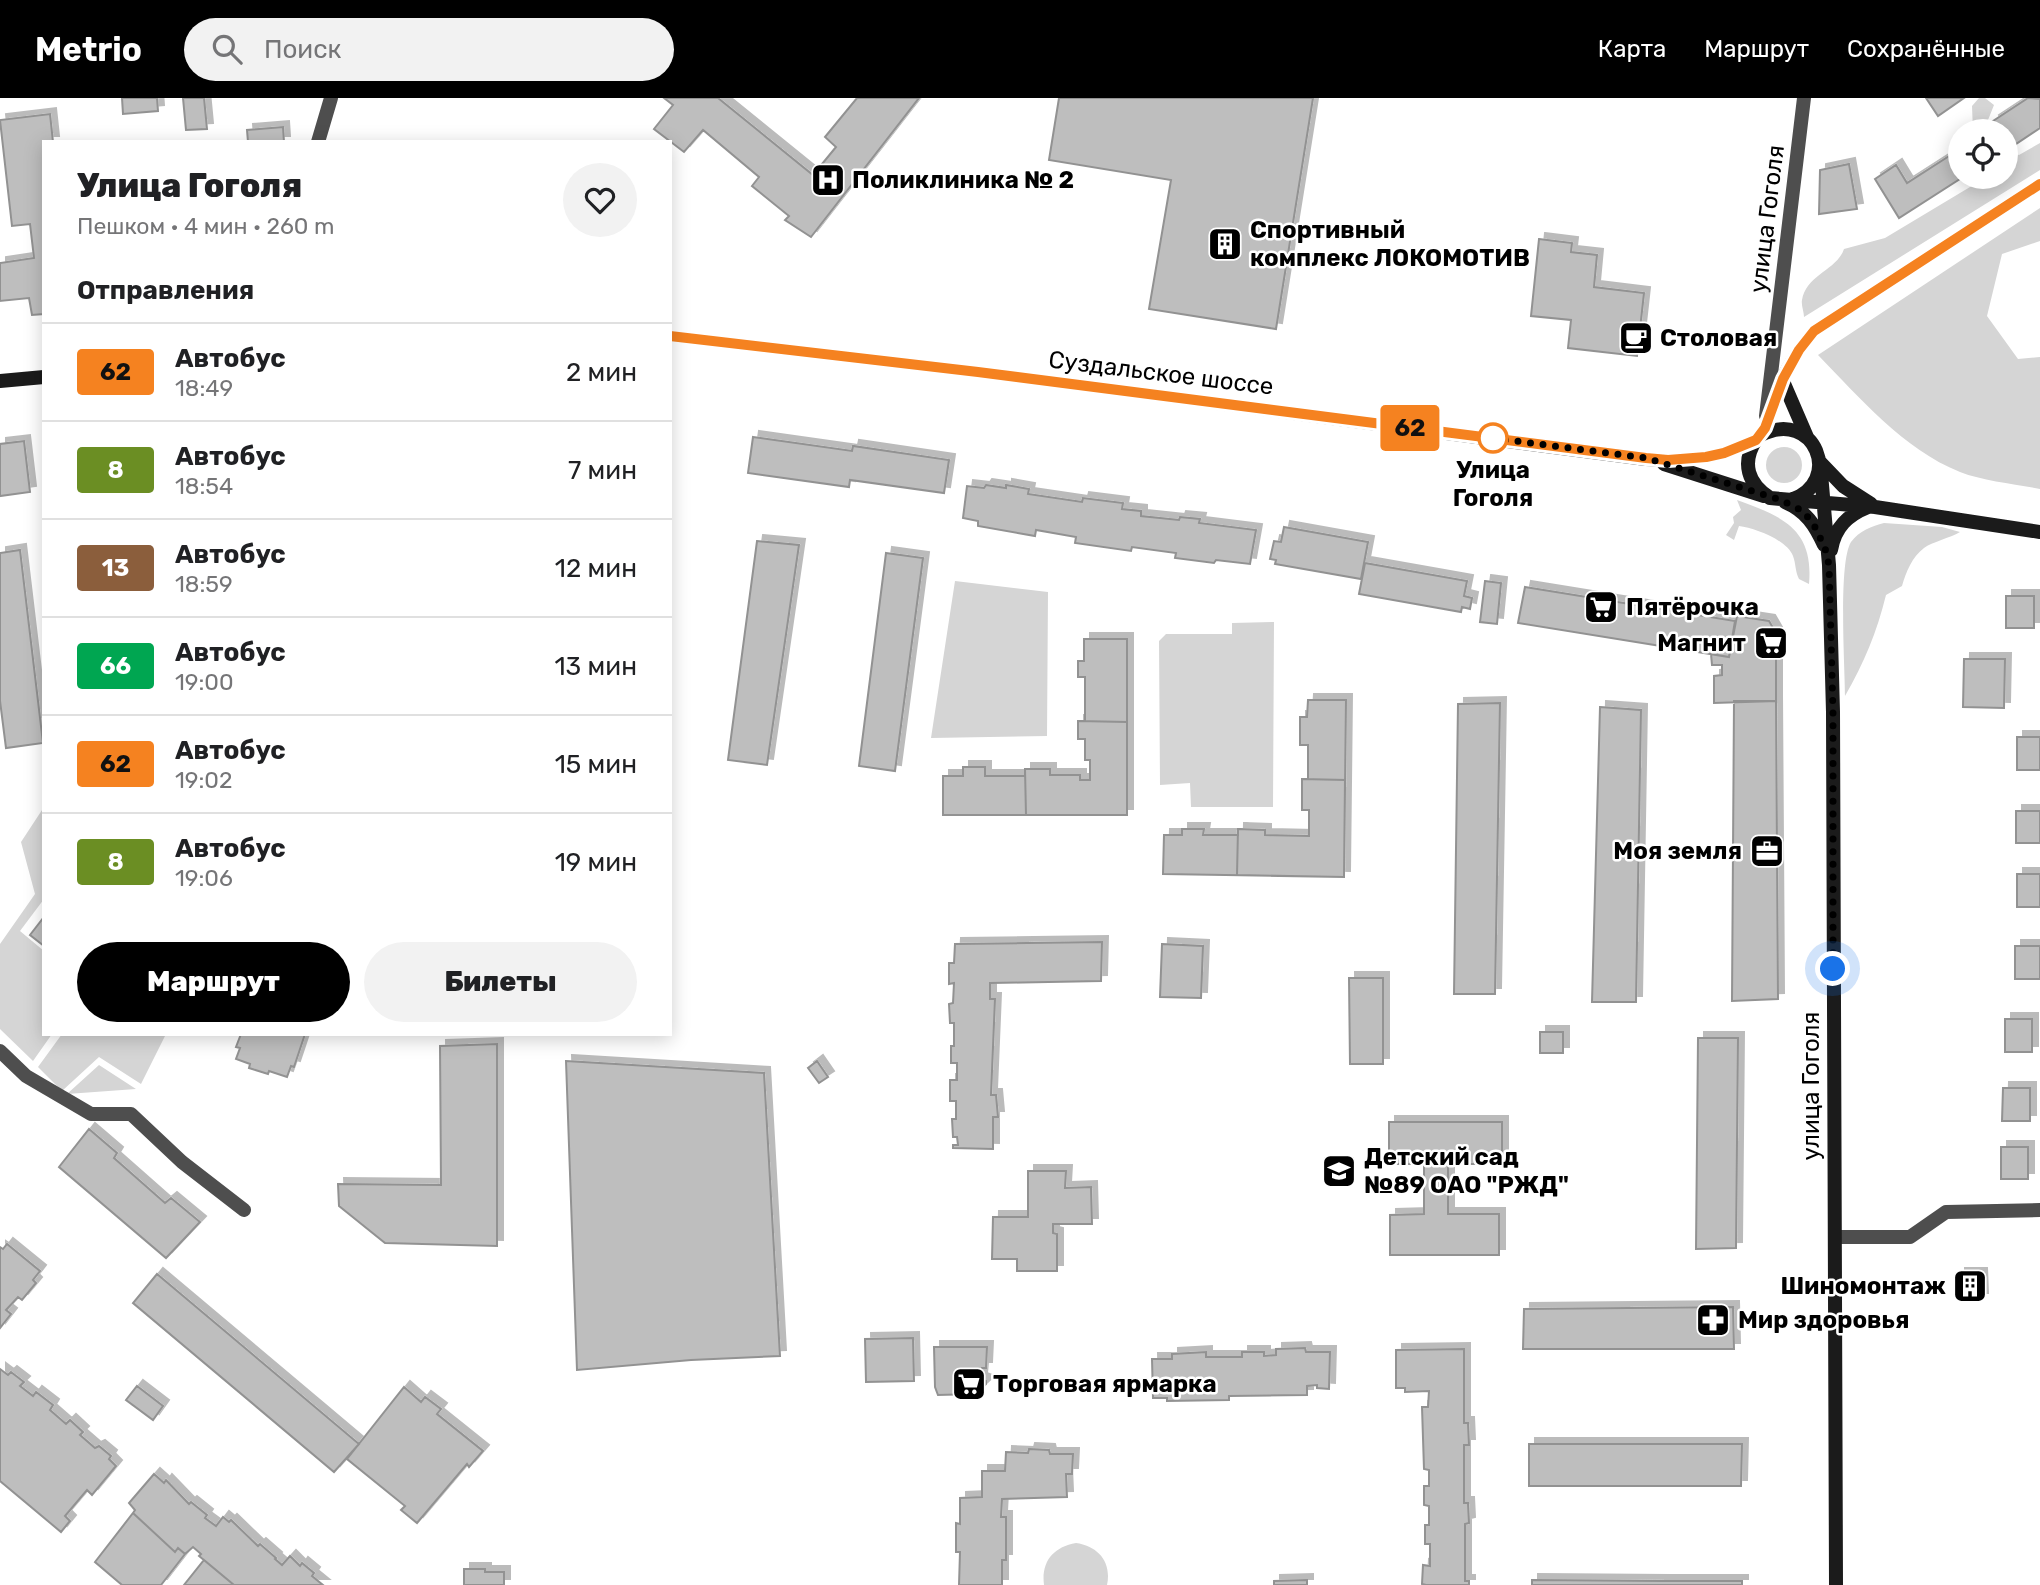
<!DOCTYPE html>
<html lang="ru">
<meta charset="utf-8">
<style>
:root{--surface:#fff;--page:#f2f2f2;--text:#202124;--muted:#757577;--line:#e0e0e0;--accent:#000}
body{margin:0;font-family:Rubik,sans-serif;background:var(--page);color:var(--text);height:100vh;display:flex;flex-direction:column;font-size:26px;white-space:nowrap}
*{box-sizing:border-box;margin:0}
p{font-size:23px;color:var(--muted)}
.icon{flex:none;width:38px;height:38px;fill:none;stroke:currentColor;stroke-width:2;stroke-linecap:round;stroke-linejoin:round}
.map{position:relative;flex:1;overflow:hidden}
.panel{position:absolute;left:42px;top:42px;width:630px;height:896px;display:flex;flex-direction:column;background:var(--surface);border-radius:0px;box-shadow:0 4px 18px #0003}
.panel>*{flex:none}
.badge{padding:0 14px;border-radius:5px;font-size:24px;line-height:46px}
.buttons{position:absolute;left:1948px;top:21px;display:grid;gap:14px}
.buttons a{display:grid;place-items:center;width:70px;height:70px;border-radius:50%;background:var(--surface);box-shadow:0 4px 18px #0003;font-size:35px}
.you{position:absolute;width:35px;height:35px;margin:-18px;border:5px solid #fff;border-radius:50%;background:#1a73e8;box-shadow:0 0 0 10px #1a73e833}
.map>.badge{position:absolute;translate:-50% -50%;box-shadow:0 0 0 4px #fff}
h2{padding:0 35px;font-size:26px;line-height:63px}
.round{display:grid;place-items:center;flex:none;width:74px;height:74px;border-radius:37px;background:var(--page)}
.overview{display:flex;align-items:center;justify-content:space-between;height:119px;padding:0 35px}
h1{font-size:33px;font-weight:800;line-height:52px}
.action{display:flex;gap:14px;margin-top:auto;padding:14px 35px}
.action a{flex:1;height:80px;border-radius:42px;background:var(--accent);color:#fff;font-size:28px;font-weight:800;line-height:80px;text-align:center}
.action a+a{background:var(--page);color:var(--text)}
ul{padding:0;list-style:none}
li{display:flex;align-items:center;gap:21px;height:98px;padding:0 35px;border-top:2px solid var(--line)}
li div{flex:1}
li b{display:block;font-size:26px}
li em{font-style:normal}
li .badge{min-width:77px;font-weight:700;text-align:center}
header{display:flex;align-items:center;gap:42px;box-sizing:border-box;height:98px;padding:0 35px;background:var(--accent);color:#fff}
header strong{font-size:33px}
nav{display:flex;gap:38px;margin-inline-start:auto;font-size:24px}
.search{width:490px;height:63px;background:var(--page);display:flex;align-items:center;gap:18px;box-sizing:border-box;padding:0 24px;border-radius:38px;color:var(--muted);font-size:26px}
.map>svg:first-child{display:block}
.green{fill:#d5d5d5}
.building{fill:#bebebe;stroke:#929292;stroke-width:2;filter:url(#shadow)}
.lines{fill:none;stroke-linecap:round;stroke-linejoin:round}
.street{stroke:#4e4e4e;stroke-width:14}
.secondary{stroke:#1b1b1b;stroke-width:14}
.line-casing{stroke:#fff;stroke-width:16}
.line{stroke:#f58220;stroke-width:10}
.walk{stroke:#000;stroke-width:7;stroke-dasharray:0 12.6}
.stop-dot{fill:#fff;stroke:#f58220;stroke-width:3.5}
.labels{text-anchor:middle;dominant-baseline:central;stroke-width:5;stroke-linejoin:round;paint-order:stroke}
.poi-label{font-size:24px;font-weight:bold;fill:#000;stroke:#fff;text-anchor:start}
.street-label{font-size:24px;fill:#000;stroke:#fff}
.stop-label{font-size:24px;font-weight:bold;fill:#000;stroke:#fff}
</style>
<header>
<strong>Metrio</strong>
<div class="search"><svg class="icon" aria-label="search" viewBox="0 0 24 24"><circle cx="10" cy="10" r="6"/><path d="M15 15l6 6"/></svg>Поиск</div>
<nav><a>Карта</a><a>Маршрут</a><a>Сохранённые</a></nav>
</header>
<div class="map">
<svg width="2040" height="1487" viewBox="0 0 2040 1487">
<defs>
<filter id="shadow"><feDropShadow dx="6" dy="-6" stdDeviation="0" flood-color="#0004"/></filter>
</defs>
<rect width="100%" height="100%" fill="#fff"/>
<path class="green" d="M1979 0H1985L1994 7 1988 22 1995 33H1973L1972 8Z
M2040 45V72L1804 219C1804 214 1801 207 1802 202 1806 177 1837 172 1844 151L1885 140 1975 86 1978 79H2006V49L2008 53 2019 57Z
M2040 110V143L2002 156 1987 218 2018 261 2040 259V391C2015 386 1983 383 1960 374 1903 351 1860 300 1818 257Z
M1766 367a18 18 0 1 1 36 0a18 18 0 1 1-36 0Z
M1737 402C1781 418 1814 430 1809 486L1799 481C1795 473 1796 466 1793 458 1787 442 1755 430 1739 428L1734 442 1726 437 1734 425 1733 419 1741 412Z
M1884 425 1942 429 1960 434C1950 440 1932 444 1924 450 1912 459 1906 474 1902 488L1886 497C1877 534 1864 565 1845 598 1845 569 1838 465 1851 444 1859 433 1872 428 1884 425Z
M955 483 1048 494 1047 638 931 640Z
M1274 524 1273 709H1191L1190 685 1160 687 1159 543 1166 536H1232V525Z
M44 709V801L20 833 44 853 42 861 44 864V936H52L33 963 0 931V846L35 796 21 744Z
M62 936H166L141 986 99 959 62 993 38 969Z
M99 967 136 991 67 996Z
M1076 1445C1098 1448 1112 1464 1107 1487H1044C1041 1464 1053 1449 1076 1445Z"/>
<path class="building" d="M122 0H157L158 13 123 16Z
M183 0H204L207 31 186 32Z
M664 0H718L813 77 836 49 825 39 857 0H919L811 139 785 122 789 118 752 88 759 79 703 32 684 54 654 31 673 7Z
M1059 0H1313L1276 231 1149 211 1171 82 1049 62Z
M1926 0H1964L1938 18Z
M2028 0 2040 1V30L2010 50 2006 43V33H1999L1993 23Z
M50 16 53 44H44V216L32 217 29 200 0 203V165L34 160 30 126 12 128 0 22Z
M283 29 284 44H248L247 32Z
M1960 51V79H1963L1899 120 1875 81 1896 67 1907 85Z
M1849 66 1857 111 1819 116 1820 72Z
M1539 141 1572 145 1571 154 1597 157 1594 189 1644 195 1637 258 1568 250 1571 222 1531 218Z
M753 339 852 353 853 348 949 362 944 395 850 382 849 389 748 375Z
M24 343 30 394 0 398V346Z
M986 387 1006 390V387L1029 391 1028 396 1082 404 1083 400 1123 405 1122 411 1141 413V418L1179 422 1180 419 1200 421 1199 425 1256 432 1250 466 1216 462 1214 465 1175 460 1176 455 1132 449 1131 453 1075 445 1076 439 1036 432 1035 438 978 428V423L963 420 967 388 984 390Z
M1284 429 1368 444 1361 481 1275 466 1276 462 1270 461 1274 443 1281 444Z
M757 443 799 447 767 667 728 662Z
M20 452 43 645 6 650 0 603V455Z
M886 455 923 460 895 673 859 668Z
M1365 465 1467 483 1464 498 1472 500 1470 511 1462 509 1461 514 1359 496Z
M1485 483 1501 485 1497 526 1480 524Z
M1525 489 1735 523 1729 559 1518 525Z
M2006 498H2034V530H2006Z
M1737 518 1769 523 1776 535V603L1714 605V578L1722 577V567H1712L1711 556 1729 559Z
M1084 541H1127V717H943V678H963V669H985V678H1025V671H1050V677H1080V682H1090V662H1085V641H1078V623H1085V579H1078V563H1084Z
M1964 561H2005L2004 610 1963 609Z
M1308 602H1346L1344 779 1163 776 1164 737H1182V731H1204L1203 737H1238V731L1265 732V737L1309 738V712H1302V681H1308V647H1300V619H1307Z
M1734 603H1776L1778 901 1732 903Z
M1500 605 1495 896H1454L1458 606Z
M1600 609 1641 612 1636 904H1592Z
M1078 623 1127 624V717H1026L1025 671H1050V677H1080V682H1090V662H1085V641H1078Z
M2017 639H2040V672H2017Z
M1302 681 1345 682 1344 779 1237 777 1238 731 1265 732V737L1309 738V712H1302Z
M2016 713H2040V745H2016Z
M2017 776H2040V809H2017Z
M44 819V848L30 837Z
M1102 844 1101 883 990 885V901H995L991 997H996L998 1019H993V1051L953 1050V1047H958L957 1039H953L952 1021H956V1003H950V982H957V965H951V948H954V925H950L949 906 953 905 954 885 949 886V865H954L955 846Z
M1162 846 1203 848 1201 900 1160 899Z
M2015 848H2040V881H2015Z
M1349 880H1383V966H1350Z
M2005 921H2032V954H2005Z
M1540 934H1563V955H1540Z
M241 936H305L294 969 291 968 287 979 269 973 268 976 249 970 250 966 236 961 240 950 236 949Z
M1698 940H1738L1736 1150 1696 1151Z
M497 946V1148L385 1145 339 1108 338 1086 441 1087 440 948Z
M566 963 764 975 780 1258 691 1262 577 1272Z
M817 963 828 979 819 985 808 970Z
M2003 990H2030V1023H2002Z
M1389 1024H1502V1066H1448V1116H1499V1157H1390V1117L1424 1116V1066H1389Z
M89 1031 117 1055 114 1060 165 1105 171 1100 200 1124 166 1160 59 1069Z
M2001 1049H2028V1081H2001Z
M1028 1073H1066L1065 1090 1091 1089 1092 1126H1053V1135L1057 1136V1173H1017V1161H992L993 1119H1028Z
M7 1146 40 1173 33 1182 36 1185 22 1202 18 1199 6 1212 11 1216 0 1230V1149L3 1151Z
M157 1176 359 1346 334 1374 133 1205Z
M1959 1176H1981L1982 1201H1959Z
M1733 1209 1734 1251H1523L1524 1211Z
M913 1240 914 1283 866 1284 865 1241Z
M934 1249H987L986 1270H982L981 1281 986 1283V1286L975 1296 938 1297 935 1289Z
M1305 1250 1306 1254H1330L1329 1291 1317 1290V1287L1307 1288V1297L1229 1298V1302L1167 1303V1300H1153L1152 1261H1172V1256L1206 1254V1259H1242V1254H1264V1258L1276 1257V1251Z
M1464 1251V1325H1468L1469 1347H1464V1405H1468L1469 1425 1465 1426V1483H1469V1487H1426L1422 1486 1423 1467 1430 1468V1446H1425V1427H1429V1408L1424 1407V1388H1429V1372L1424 1371 1422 1309H1428L1429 1293 1405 1294V1290H1396V1252Z
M0 1271 8 1277 11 1274 24 1284 20 1288 33 1298 36 1294 53 1307 50 1312 66 1326 70 1322 83 1334 80 1337 95 1350 99 1348 111 1358 109 1361 116 1368 92 1397 87 1392 65 1418 70 1423 61 1434 0 1383Z
M137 1288 163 1308 153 1322 126 1302Z
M404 1289 421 1304 425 1299 441 1311 437 1316 483 1353 469 1369 467 1366 417 1425 401 1412 405 1408 347 1361Z
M1529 1346H1742L1741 1388H1529Z
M1029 1351 1049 1352 1050 1356H1073L1072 1376H1066L1067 1399 1002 1401 1001 1419H1006V1462H1002V1487H959L960 1454H956V1425L960 1426V1400L982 1399V1373H1005L1006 1354 1028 1355Z
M154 1376 164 1385 166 1382 189 1406 191 1404 207 1417 205 1420 216 1428 223 1419 229 1424 231 1422 258 1448 260 1446 276 1460 275 1461 282 1467 290 1458 300 1468 302 1465 314 1475 312 1478 323 1487H234L199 1458 201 1456 193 1449 185 1456 178 1450 175 1454 133 1415 135 1412 129 1405Z
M133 1415 175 1454 178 1450 185 1456 161 1487H122L95 1464Z
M204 1462 234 1487H184Z
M464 1471H485V1474H504V1487H464Z
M1307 1482V1487H1274V1483Z
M1532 1482 1664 1483H1742V1487H1532Z"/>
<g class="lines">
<path class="street" d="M318 44 331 0
M1766 318 1804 0
M0 953 26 978 91 1016H131L182 1064 244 1112
M1835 1139H1910L1946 1114 2040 1112"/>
<path class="secondary" d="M670 238 978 274 1646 361 1668 362 1706 359 1724 355 1756 342 1765 330 1782 281 1799 252 1814 233 2040 86
M1782 281 1807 339
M0 283 44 279
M1761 337C1815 310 1844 384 1791 402
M1756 342C1741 365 1748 386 1770 400L1875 409 2040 434
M1820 364 1829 467 1833 614 1836 1487
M1820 364 1843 388 1871 406
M1664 366 1764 398
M1785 404C1806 413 1815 427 1824 447
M1831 452C1835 429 1848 417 1868 409"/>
</g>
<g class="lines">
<g class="line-casing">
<path id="line" d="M670 238 978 274 1646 360 1668 362 1706 359 1724 355 1756 342 1765 330 1783 281 1799 252 1814 233 2040 86"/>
</g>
<use href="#line" class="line"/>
<path class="walk" d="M1493 340 1646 360 1781 402 1803 413 1814 427 1825 450 1829 467 1833 614V871"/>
</g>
<defs>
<g id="hospital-square" transform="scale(1.75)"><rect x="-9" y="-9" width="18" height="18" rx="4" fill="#000" stroke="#fff"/><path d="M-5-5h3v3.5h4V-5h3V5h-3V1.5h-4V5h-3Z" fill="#fff"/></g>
<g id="building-square" transform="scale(1.75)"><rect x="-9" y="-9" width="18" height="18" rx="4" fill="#000" stroke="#fff"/><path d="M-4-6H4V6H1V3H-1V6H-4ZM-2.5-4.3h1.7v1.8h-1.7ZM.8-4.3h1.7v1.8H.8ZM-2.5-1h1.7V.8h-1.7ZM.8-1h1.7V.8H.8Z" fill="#fff"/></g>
<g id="cafe-square" transform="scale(1.75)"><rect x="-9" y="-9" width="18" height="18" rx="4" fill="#000" stroke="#fff"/><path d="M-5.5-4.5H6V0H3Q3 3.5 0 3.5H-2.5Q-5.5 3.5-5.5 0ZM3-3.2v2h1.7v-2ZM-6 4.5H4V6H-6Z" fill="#fff"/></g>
<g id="supermarket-square" transform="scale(1.75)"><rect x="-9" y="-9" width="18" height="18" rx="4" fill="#000" stroke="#fff"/><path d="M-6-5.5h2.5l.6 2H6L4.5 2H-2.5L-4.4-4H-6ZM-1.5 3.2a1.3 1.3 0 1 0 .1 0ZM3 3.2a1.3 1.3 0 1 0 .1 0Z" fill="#fff"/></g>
<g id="office-square" transform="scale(1.75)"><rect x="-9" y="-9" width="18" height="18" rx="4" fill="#000" stroke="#fff"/><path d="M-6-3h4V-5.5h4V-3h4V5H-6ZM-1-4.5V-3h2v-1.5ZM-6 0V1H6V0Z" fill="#fff"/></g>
<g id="school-square" transform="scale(1.75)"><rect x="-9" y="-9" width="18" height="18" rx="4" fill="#000" stroke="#fff"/><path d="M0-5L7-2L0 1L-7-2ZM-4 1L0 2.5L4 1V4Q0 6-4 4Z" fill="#fff"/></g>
<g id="pharmacy-square" transform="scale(1.75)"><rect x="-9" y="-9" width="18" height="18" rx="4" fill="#000" stroke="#fff"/><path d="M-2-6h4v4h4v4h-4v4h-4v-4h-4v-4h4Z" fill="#fff"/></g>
</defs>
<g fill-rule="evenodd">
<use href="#hospital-square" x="828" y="82"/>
<use href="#building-square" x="1225" y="146"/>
<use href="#cafe-square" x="1636" y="240"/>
<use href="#supermarket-square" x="1601" y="509"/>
<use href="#supermarket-square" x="1771" y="545"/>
<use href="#office-square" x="1767" y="753"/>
<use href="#school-square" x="1339" y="1073"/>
<use href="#building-square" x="1970" y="1188"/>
<use href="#pharmacy-square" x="1713" y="1222"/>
<use href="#supermarket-square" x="969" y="1286"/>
</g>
<circle class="stop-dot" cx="1493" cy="340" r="14"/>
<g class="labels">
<g class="poi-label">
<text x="852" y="82">Поликлиника № 2</text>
<text x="1250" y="132">Спортивный<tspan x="1250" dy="28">комплекс ЛОКОМОТИВ</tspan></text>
<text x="1660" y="240">Столовая</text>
<text x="1626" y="509">Пятёрочка</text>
<text x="1746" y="545" text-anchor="end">Магнит</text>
<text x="1742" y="753" text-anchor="end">Моя земля</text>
<text x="1364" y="1059">Детский сад<tspan x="1364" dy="28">№89 ОАО "РЖД"</tspan></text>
<text x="1946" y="1188" text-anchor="end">Шиномонтаж</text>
<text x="1738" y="1222">Мир здоровья</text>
<text x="993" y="1286">Торговая ярмарка</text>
</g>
<g class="street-label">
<text transform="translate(1767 121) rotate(-83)">улица Гоголя</text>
<text transform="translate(1161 275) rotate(7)">Суздальское шоссе</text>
<text transform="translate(1811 988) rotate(-90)">улица Гоголя</text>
</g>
<g class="stop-label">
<text x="1493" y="372">Улица<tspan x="1493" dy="28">Гоголя</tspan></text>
</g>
</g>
</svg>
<div class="buttons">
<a><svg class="icon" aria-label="locate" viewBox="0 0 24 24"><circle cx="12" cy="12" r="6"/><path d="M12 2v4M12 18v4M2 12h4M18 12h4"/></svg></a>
</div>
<div class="you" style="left:1833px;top:871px"></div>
<b class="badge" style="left:1410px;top:330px;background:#f58220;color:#111">62</b>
<section class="panel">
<div class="overview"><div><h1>Улица Гоголя</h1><p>Пешком · 4 мин · 260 m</p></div><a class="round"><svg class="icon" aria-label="heart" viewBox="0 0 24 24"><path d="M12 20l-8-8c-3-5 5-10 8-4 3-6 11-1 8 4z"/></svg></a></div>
<h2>Отправления</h2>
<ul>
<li><span class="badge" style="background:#f58220;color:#111">62</span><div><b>Автобус</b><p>18:49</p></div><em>2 мин</em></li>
<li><span class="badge" style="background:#6b8e23;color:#fff">8</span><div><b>Автобус</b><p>18:54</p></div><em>7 мин</em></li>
<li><span class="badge" style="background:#8b5e3c;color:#fff">13</span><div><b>Автобус</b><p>18:59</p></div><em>12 мин</em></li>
<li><span class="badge" style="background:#00a651;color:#fff">66</span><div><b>Автобус</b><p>19:00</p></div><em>13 мин</em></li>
<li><span class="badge" style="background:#f58220;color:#111">62</span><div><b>Автобус</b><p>19:02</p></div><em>15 мин</em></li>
<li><span class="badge" style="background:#6b8e23;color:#fff">8</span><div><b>Автобус</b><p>19:06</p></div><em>19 мин</em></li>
</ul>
<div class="action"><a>Маршрут</a><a>Билеты</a></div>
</section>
</div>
